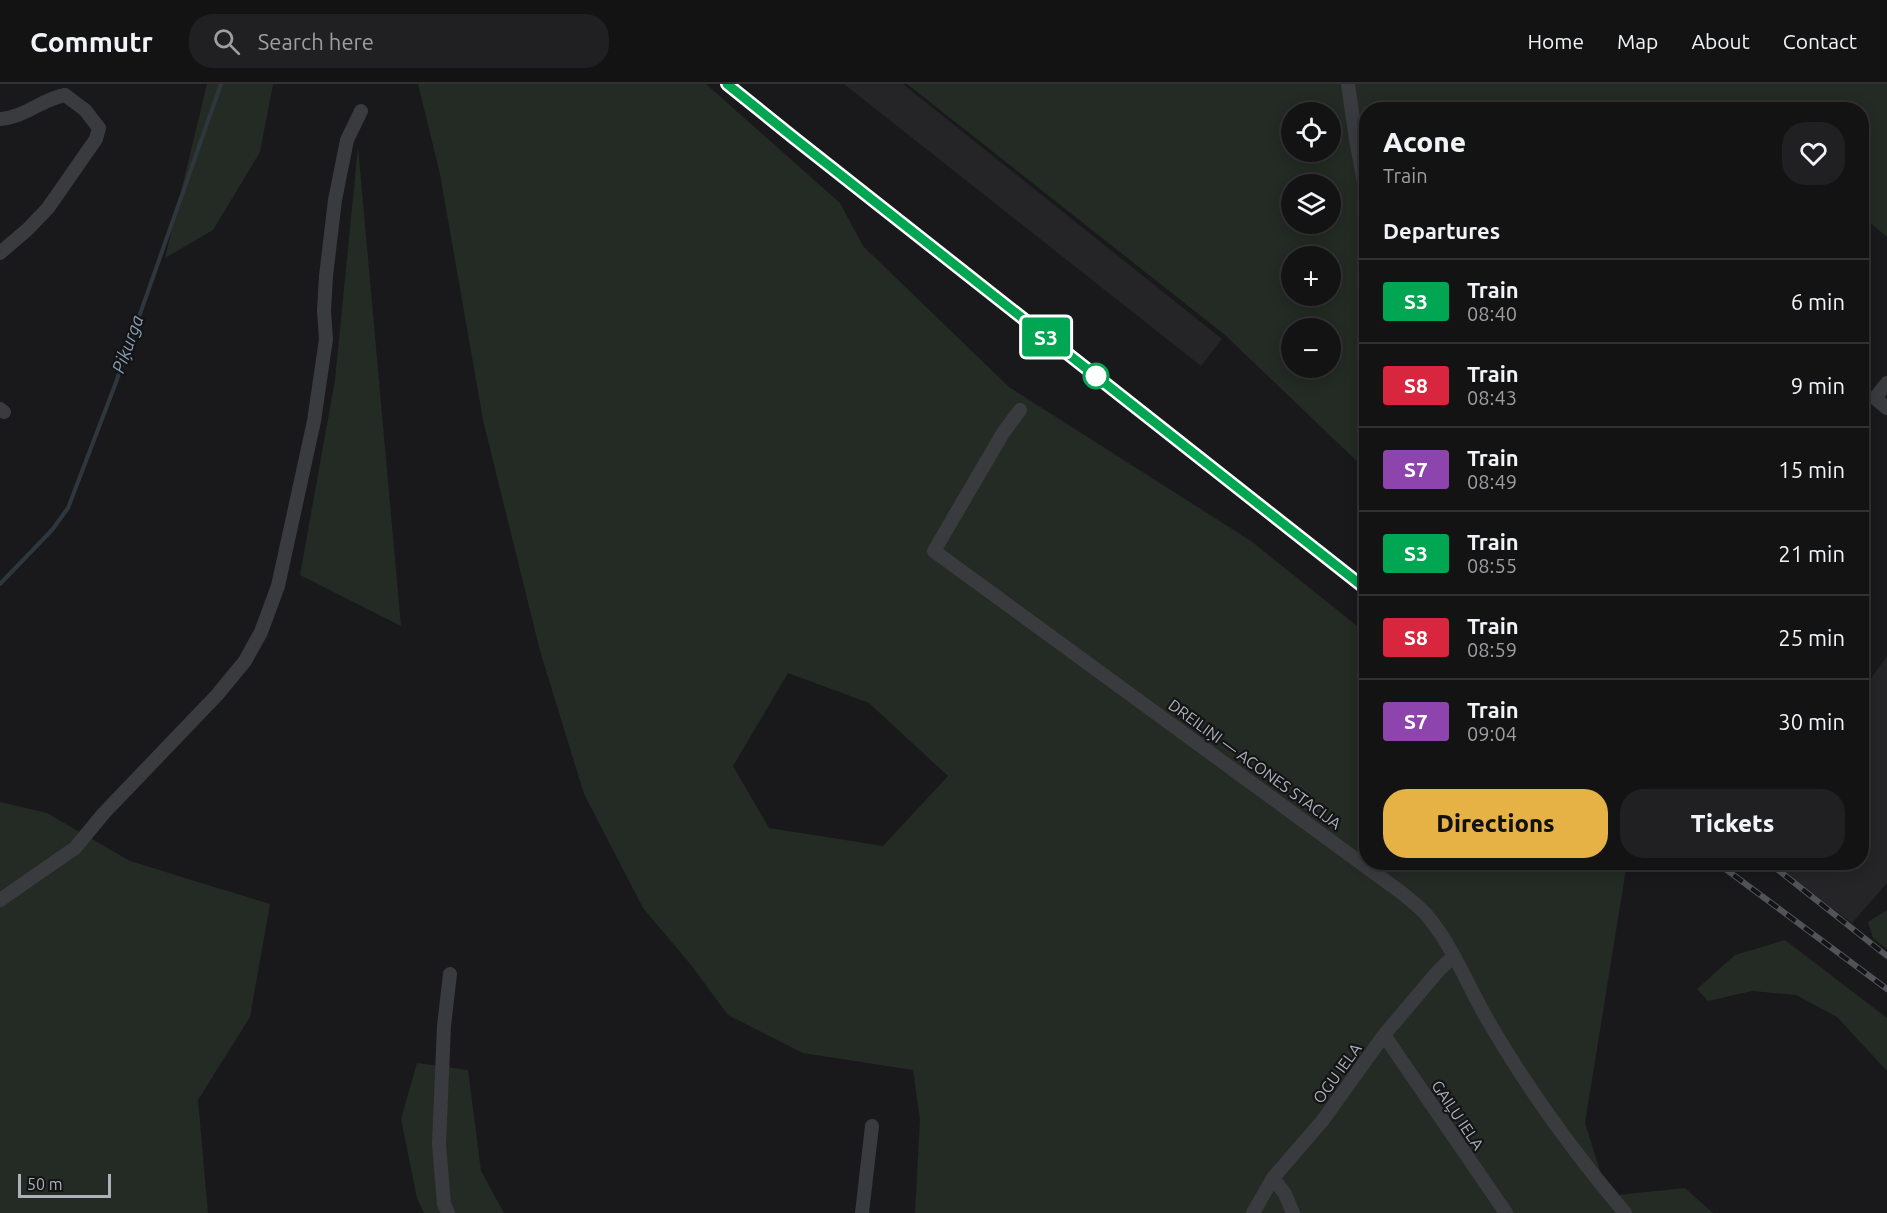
<!DOCTYPE html>
<meta charset="utf-8">
<style>
:root{--surface:#131314;--page:#202022;--text:#f1f3f6;--muted:#9d9ea0;--line:#323234;--accent:#e6b145}
body{margin:0;font-family:Ubuntu,sans-serif;background:var(--page);color:var(--text);height:100vh;display:flex;flex-direction:column;font-size:22px;white-space:nowrap}
*{box-sizing:border-box;margin:0}
p{font-size:20px;color:var(--muted)}
.icon{flex:none;width:33px;height:33px;fill:none;stroke:currentColor;stroke-width:2;stroke-linecap:round;stroke-linejoin:round}
.map{position:relative;flex:1;overflow:hidden}
.panel{position:absolute;left:1359px;top:18px;width:510px;height:768px;display:flex;flex-direction:column;background:var(--surface);border-radius:24px;box-shadow:0 3px 15px #0003,0 0 0 2px var(--line)}
.panel>*{flex:none}
.badge{padding:0 12px;border-radius:4px;font-size:21px;line-height:39px}
.buttons{position:absolute;left:1281px;top:18px;display:grid;gap:12px}
.buttons a{display:grid;place-items:center;width:60px;height:60px;border-radius:50%;background:var(--surface);box-shadow:0 3px 15px #0003,0 0 0 2px var(--line);font-size:30px}
.scale{position:absolute;left:18px;bottom:15px;width:93px;box-sizing:border-box;padding-left:6px;border:3px solid #acb0b9;border-top:0;font-size:16px;line-height:21px;white-space:nowrap;color:#acb0b9;-webkit-text-stroke:4px #141416;paint-order:stroke}
.map>.badge{position:absolute;translate:-50% -50%;box-shadow:0 0 0 3px #fff}
h2{padding:0 24px;font-size:22px;line-height:54px}
.round{display:grid;place-items:center;flex:none;width:63px;height:63px;border-radius:24px;background:var(--page)}
.headline{display:flex;align-items:center;justify-content:space-between;height:102px;padding:0 24px}
h1{font-size:28px;font-weight:800;line-height:45px}
.primary-button{display:flex;gap:12px;margin-top:auto;padding:12px 24px}
.primary-button a{flex:1;height:69px;border-radius:24px;background:var(--accent);color:#111;font-size:24px;font-weight:800;line-height:69px;text-align:center}
.primary-button a+a{background:var(--page);color:var(--text)}
ul{padding:0;list-style:none}
li{display:flex;align-items:center;gap:18px;height:84px;padding:0 24px;border-top:2px solid var(--line)}
li div{flex:1}
li b{display:block;font-size:22px}
li em{font-style:normal}
li .badge{min-width:66px;font-weight:700;text-align:center}
header{display:flex;align-items:center;gap:36px;box-sizing:border-box;height:84px;padding:0 30px;background:var(--surface);border-bottom:2px solid var(--line)}
header strong{font-size:28px}
nav{display:flex;gap:33px;margin-inline-start:auto;font-size:21px}
.search{width:420px;height:54px;background:var(--page);display:flex;align-items:center;gap:15px;box-sizing:border-box;padding:0 21px;border-radius:24px;color:var(--muted);font-size:22px}
.map>svg:first-child{display:block}
.built{fill:#252528}
.green{fill:#232b24;fill-rule:evenodd}
.lines{fill:none;stroke-linecap:round;stroke-linejoin:round}
.stream{stroke:#2f373e;stroke-width:4}
.minor{stroke:#3a3b3f;stroke-width:14}
.rail-casing{stroke:#515358;stroke-width:6}
.rail{stroke:#141416;stroke-width:4;stroke-dasharray:11;stroke-linecap:butt}
.line-casing{stroke:#fff;stroke-width:14}
.line{stroke:#00a651;stroke-width:9}
.stop-dot{fill:#fff;stroke:#00a651;stroke-width:3}
.labels{text-anchor:middle;dominant-baseline:central;stroke-width:4.5;stroke-linejoin:round;paint-order:stroke}
.street-label{font-size:16px;fill:#acb0b9;stroke:#141416}
.water-label{font-size:18px;font-style:italic;fill:#869db2;stroke:#141416}
</style>
<header>
<strong>Commutr</strong>
<div class="search"><svg class="icon" aria-label="search" viewBox="0 0 24 24"><circle cx="10" cy="10" r="6"/><path d="M15 15l6 6"/></svg>Search here</div>
<nav><a>Home</a><a>Map</a><a>About</a><a>Contact</a></nav>
</header>
<div class="map">
<svg width="1887" height="1129" viewBox="0 0 1887 1129">
<rect width="100%" height="100%" fill="#19191b"/>
<path class="built" d="M844 0H903L1222 255 1201 282Z
M1887 572V799L1852 839 1772 779 1862 778V607Z"/>
<path class="green" d="M207 0H273L260 68 213 146 165 174Z
M418 0H706L840 119 863 162 1009 303 1251 457 1366 549V778L1627 779 1585 1039 1608 1112 1685 1104 1713 1129H915L920 1035 913 986 803 969 728 931 691 881 643 824 584 710 540 567 483 336 440 90ZM788 589 869 619 948 692 883 762 769 744 733 682Z
M907 0H1887V153L1862 132V26H1366V386L1225 251ZM1292 28H1330V68H1292ZM1292 100H1330V140H1292ZM1292 172H1330V212H1292ZM1292 244H1330V284H1292Z
M358 63 401 542 300 491 335 296Z
M0 718 47 729 130 777 270 820 250 933 198 1016 208 1129H0Z
M1887 826V865L1873 854 1868 838Z
M1785 856 1887 934V987L1837 933 1796 911 1752 907 1708 917 1697 905 1735 871Z
M417 979 468 986 481 1087 504 1129H424L417 1114 401 1035Z"/>
<g class="lines">
<path class="stream" d="M0 500 52 446 68 424 115 301 221 0"/>
<path class="minor" d="M1348 0 1356 56 1365 103
M0 35C24 34 42 15 65 11L85 26 99 44 96 55 48 124 28 145 0 169
M1887 299 1875 314 1887 324
M0 325 4 328
M1020 326 1003 349 934 467 1402 809C1411 817 1422 824 1429 834 1455 866 1469 905 1490 940 1529 1007 1575 1070 1625 1129
M0 816 75 764 104 729 217 611 245 577 261 548 278 502 314 337 326 255 324 227 326 192 335 116 347 56 361 27
M1384 951 1506 1129
M1273 1094 1285 1110 1293 1129
M448 1129 444 1120 439 1060 444 942 450 890
M862 1129 872 1042
M1253 1129 1273 1094 1323 1036 1384 951 1439 886 1454 872"/>
<g class="rail-casing">
<path id="rail" d="M727 0 793 54 1366 505
M1716 778 1887 905
M1768 778 1887 872"/>
</g>
<use href="#rail" class="rail"/>
</g>
<g class="lines">
<g class="line-casing">
<path id="line" d="M727 0 794 54 1366 505"/>
</g>
<use href="#line" class="line"/>
</g>
<circle class="stop-dot" cx="1096" cy="292" r="12"/>
<g class="labels">
<g class="street-label">
<text transform="translate(1255 680) rotate(36)">DREILIŅI — ACONES STACIJA</text>
<text transform="translate(1337 989) rotate(-54)">OGU IELA</text>
<text transform="translate(1458 1031) rotate(56)">GAIĻU IELA</text>
</g>
<g class="water-label">
<text transform="translate(127 260) rotate(-70)">Piķurga</text>
</g>
</g>
</svg>
<div class="buttons">
<a><svg class="icon" aria-label="locate" viewBox="0 0 24 24"><circle cx="12" cy="12" r="6"/><path d="M12 2v4M12 18v4M2 12h4M18 12h4"/></svg></a>
<a><svg class="icon" aria-label="layers" viewBox="0 0 24 24"><path d="M12 4l9 5-9 5-9-5zM3 14l9 5 9-5"/></svg></a>
<a>+</a>
<a>−</a>
</div>
<div class="scale">50 m</div>
<b class="badge" style="left:1046px;top:253px;background:#00a651;color:#fff">S3</b>
<section class="panel">
<div class="headline"><div><h1>Acone</h1><p>Train</p></div><a class="round"><svg class="icon" aria-label="heart" viewBox="0 0 24 24"><path d="M12 20l-8-8c-3-5 5-10 8-4 3-6 11-1 8 4z"/></svg></a></div>
<h2>Departures</h2>
<ul>
<li><span class="badge" style="background:#00a651;color:#fff">S3</span><div><b>Train</b><p>08:40</p></div><em>6 min</em></li>
<li><span class="badge" style="background:#d7263d;color:#fff">S8</span><div><b>Train</b><p>08:43</p></div><em>9 min</em></li>
<li><span class="badge" style="background:#8e44ad;color:#fff">S7</span><div><b>Train</b><p>08:49</p></div><em>15 min</em></li>
<li><span class="badge" style="background:#00a651;color:#fff">S3</span><div><b>Train</b><p>08:55</p></div><em>21 min</em></li>
<li><span class="badge" style="background:#d7263d;color:#fff">S8</span><div><b>Train</b><p>08:59</p></div><em>25 min</em></li>
<li><span class="badge" style="background:#8e44ad;color:#fff">S7</span><div><b>Train</b><p>09:04</p></div><em>30 min</em></li>
</ul>
<div class="primary-button"><a>Directions</a><a>Tickets</a></div>
</section>
</div>
